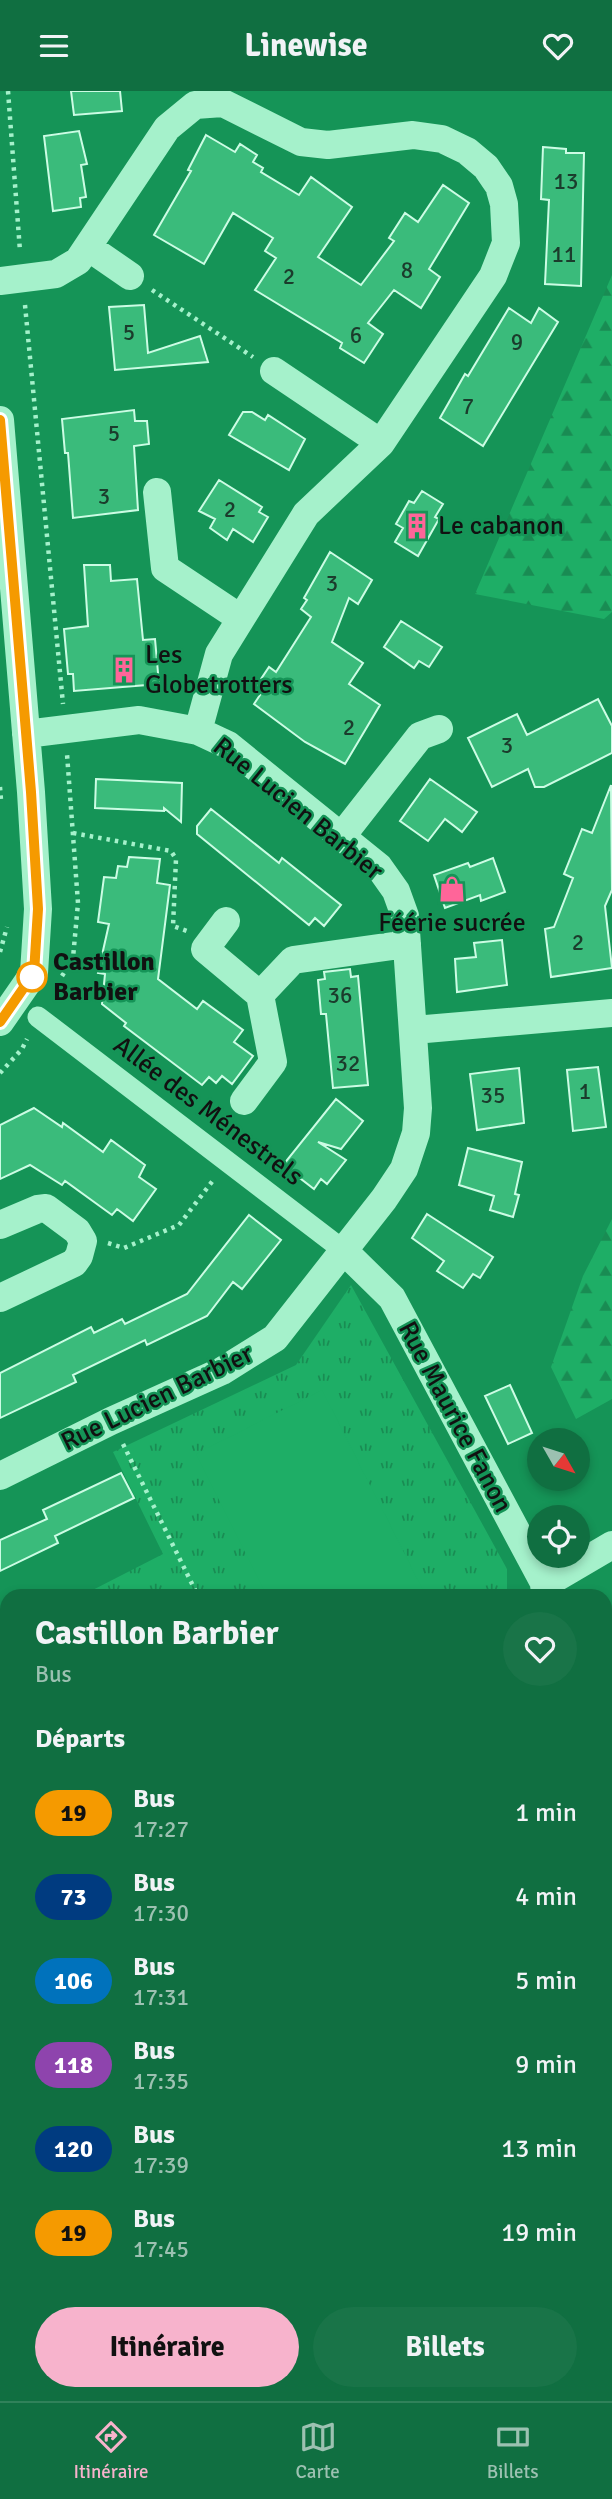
<!DOCTYPE html>
<html lang="fr">
<meta charset="utf-8">
<style>
:root{--surface:#106f41;--page:#197448;--text:#f1f3f6;--muted:#9cc1b1;--line:#30815a;--accent:#f7b3cc}
body{margin:0;font-family:Signika,sans-serif;background:var(--page);color:var(--text);height:100vh;display:flex;flex-direction:column;font-size:26px;white-space:nowrap}
*{box-sizing:border-box;margin:0}
p{font-size:23px;color:var(--muted)}
.icon{flex:none;width:38px;height:38px;fill:none;stroke:currentColor;stroke-width:2;stroke-linecap:round;stroke-linejoin:round}
.map{position:relative;flex:1;overflow:hidden}
.drawer{position:absolute;left:0px;top:1498px;width:612px;height:812px;display:flex;flex-direction:column;background:var(--surface);border-radius:21px 21px 0 0;box-shadow:0 4px 10px #0003}
.drawer>*{flex:none}
.badge{padding:0 14px;border-radius:23px;font-size:24px;line-height:46px}
.needle{width:46px;rotate:129deg}
.buttons{position:absolute;left:527px;top:1337px;display:grid;gap:14px}
.buttons a{display:grid;place-items:center;width:63px;height:63px;border-radius:50%;background:var(--surface);box-shadow:0 4px 10px #0003;font-size:35px}
.map>.badge{position:absolute;translate:-50% -50%;box-shadow:0 0 0 4px #fff}
h2{padding:0 35px;font-size:26px;line-height:63px}
.round{display:grid;place-items:center;flex:none;width:74px;height:74px;border-radius:37px;background:var(--page)}
.head{display:flex;align-items:center;justify-content:space-between;height:119px;padding:0 35px}
h1{font-size:33px;font-weight:800;line-height:52px}
.cta{display:flex;gap:14px;margin-top:auto;padding:14px 35px}
.cta a{flex:1;height:80px;border-radius:42px;background:var(--accent);color:#111;font-size:28px;font-weight:800;line-height:80px;text-align:center}
.cta a+a{background:var(--page);color:var(--text)}
ul{padding:0;list-style:none}
li{display:flex;align-items:center;gap:21px;height:84px;padding:0 35px}
li div{flex:1}
li b{display:block;font-size:26px}
li em{font-style:normal}
li .badge{min-width:77px;font-weight:700;text-align:center}
header{display:flex;justify-content:space-between;align-items:center;height:91px;padding:0 35px;background:var(--surface);font-size:32px;font-weight:800}
.tabs{display:flex;justify-content:space-around;align-items:center;height:98px;border-top:2px solid var(--line);background:var(--surface);font-size:19px;color:var(--muted)}
.tabs a{display:grid;justify-items:center;gap:4px}
.tabs .active{color:var(--accent)}
.map>svg:first-child{display:block}
.grass{fill:url(#grass-tufts)}
.forest{fill:url(#forest-firs)}
.park{fill:url(#park-crowns)}
.pitch{fill:#1eae66}
.building{fill:#3abb7b;stroke:#ccfce4;stroke-width:2}
.lines{fill:none;stroke-linecap:round;stroke-linejoin:round}
.path{stroke:#a5f1cb;stroke-width:4.5;stroke-dasharray:3.5 5;stroke-linecap:butt}
.pedestrian{stroke:#a5f1cb;stroke-width:21}
.minor{stroke:#a5f1cb;stroke-width:28}
.line-casing{stroke:#fff;stroke-width:16}
.line{stroke:#f59a00;stroke-width:10}
.stop-dot{fill:#fff;stroke:#f59a00;stroke-width:3.5}
.labels{text-anchor:middle;dominant-baseline:central;stroke-width:5;stroke-linejoin:round;paint-order:stroke}
.number-label{font-size:23px;fill:#1b3c2c}
.poi-label{font-size:26px;fill:#111;stroke:#159457;text-anchor:start}
.street-label{font-size:26px;fill:#111;stroke:#159457}
.stop-label{font-size:26px;font-weight:bold;fill:#111;stroke:#159457;text-anchor:start}
</style>
<header><svg class="icon" aria-label="menu" viewBox="0 0 24 24"><path d="M4 6h16M4 12h16M4 18h16"/></svg>Linewise<svg class="icon" aria-label="heart" viewBox="0 0 24 24"><path d="M12 20l-8-8c-3-5 5-10 8-4 3-6 11-1 8 4z"/></svg></header>
<div class="map">
<svg width="612" height="2310" viewBox="0 0 612 2310">
<defs>
<pattern id="grass-tufts" width="24" height="20" patternUnits="userSpaceOnUse" patternTransform="scale(1.75)"><rect width="24" height="20" fill="#1eae66"/><path d="M3 7l-1-3M5 7V3M7 7l1-3M15 17l-1-3M17 17v-4M19 17l1-3" fill="none" stroke="#198c53"/></pattern>
<pattern id="forest-firs" width="22" height="20" patternUnits="userSpaceOnUse" patternTransform="scale(1.75)"><rect width="22" height="20" fill="#1eae66"/><path d="M5 1l3.5 6h-7zM16 11l3.5 6h-7z" fill="#198c53"/></pattern>
<pattern id="park-crowns" width="20" height="18" patternUnits="userSpaceOnUse" patternTransform="scale(1.75)"><rect width="20" height="18" fill="#1eae66"/><path d="M2 6a3 3 0 1 1 6 0M12 15a3 3 0 1 1 6 0" fill="none" stroke="#198c53"/></pattern>
</defs>
<rect width="100%" height="100%" fill="#159457"/>
<path class="grass" d="M351 1194 507 1478V1505H81L163 1463 113 1361 296 1274Z
M7 1543V1675L0 1666V1546Z"/>
<path class="forest" d="M612 184V521L604 528 475 503Z
M612 1128V1308L576 1328 551 1276 583 1185Z
M7 1821V2117L0 2124V1825Z"/>
<path class="park" d="M606 1812 612 1814V2310H147L154 2303H606Z"/>
<path class="pitch" d="M322 1299 426 1505H267L196 1363Z"/>
<path class="building" d="M71 0H120L122 20 74 24Z
M79 40 87 73 81 74 86 106 80 107 81 116 53 120 44 45Z
M206 44 235 61 240 53 257 64 253 71 263 77 261 81 299 104 311 86 352 116 318 166 361 194 394 150 389 147 405 122 418 131 443 94 469 112 429 178 440 186 421 217 394 199 368 232 383 243 364 272 340 257 342 252 255 199 276 167 265 160 273 147 233 122 204 173 154 144 191 80 188 79Z
M543 56 566 58V62H584L581 195 545 193 549 109 541 108Z
M144 214 148 262 200 245 208 271 115 279 109 216Z
M509 217 531 232 539 217 558 231 483 355 440 327 465 283 468 285Z
M134 319 135 330H147L149 353 134 355 138 419 73 427 68 362H65L62 328Z
M243 321H252L265 329 268 324 305 348 289 379 229 344Z
M219 389 262 416 259 421 268 426 253 451 233 438 227 449 210 437 215 428 199 420Z
M422 400 443 413 435 426 439 428 418 465 395 451 403 437 396 433 409 410 414 412Z
M330 461 372 489 358 513 349 507 332 551 363 572 349 593 380 614 345 673 305 651 254 613 264 598 257 594 269 576 276 581 311 526 301 518 307 509 304 507Z
M84 474H110L111 490 137 488 143 549 155 548 159 593 74 600 73 583H68L64 538 88 535Z
M401 530 442 556 429 576 419 570 414 577 384 556Z
M598 608 612 635V662L544 696H535L528 678 492 696 468 647 517 623 527 644Z
M96 688 182 692 181 731 164 717V720L95 717Z
M430 688 477 721 462 741 445 728 428 750 400 730Z
M611 694 612 799 605 815 612 877 551 886 545 838 554 836 573 787 564 783 582 738 592 742Z
M211 718 279 772 282 767 341 814 324 835 315 827 309 834 197 743V735Z
M129 766 160 768 157 792 170 794 158 888 197 918 203 910 243 939 234 951 253 965 232 993 222 985 216 992 209 986 202 994 124 935 126 932 102 913 105 883 98 882 109 833 98 831 104 786 116 787 118 775 127 776Z
M493 767 505 801 481 810 480 804 445 817 434 784 468 772 470 776Z
M502 849 507 894 457 901 455 868 476 866 474 852Z
M350 878 351 886 358 885 368 994 333 997 326 923H321L318 889 325 888 324 881Z
M598 976 606 1036 573 1040 567 979Z
M519 977 524 1032 477 1039 470 983Z
M336 1008 363 1030 341 1058 318 1051 346 1069 327 1093 321 1088 314 1098 283 1074Z
M34 1017 62 1036 63 1032 103 1061 111 1049 145 1074 139 1086 156 1098 133 1130 117 1118 112 1124 65 1090 62 1094 30 1074 0 1088V1034Z
M468 1057 522 1071 515 1103 519 1104 513 1126 490 1119 494 1105 459 1094Z
M427 1123 493 1166 480 1187 473 1183 463 1197 437 1180 444 1170 412 1147Z
M249 1124 281 1149 242 1198 233 1191 207 1225 147 1254 145 1249 73 1284 76 1291 0 1327V1282L91 1236 94 1242 122 1228 125 1233 187 1203Z
M510 1294 532 1342 508 1353 485 1305Z
M121 1382 134 1407 55 1445 58 1452 0 1480V1449L47 1428 43 1419Z"/>
<g class="lines">
<path class="path" d="M8 0 20 160
M152 199 253 266
M25 214 63 613
M0 696 1 709
M73 742 171 760 176 768 173 835 187 840
M0 861 7 836
M62 885 73 867 78 812 67 663
M0 982 22 958 27 948
M108 1152 124 1157 179 1134 214 1088
M123 1353 198 1505
M0 1807 7 1803
M606 1841 612 1842
M606 2058 612 2043
M606 2169 612 2168
M0 2227 7 2221
M611 2310H612"/>
<path class="pedestrian" d="M38 926 343 1159"/>
<path class="minor" d="M88 156 130 185
M0 190 56 183 78 170 167 37 195 14 223 12 301 51 328 54 413 44 442 48 467 60 486 76 499 95 504 113 506 152 493 185 381 352 306 423 219 563 198 640
M274 280 381 352
M0 329 31 701 38 818 34 882 0 931
M157 401 165 477 240 527
M341 746 420 645 439 638
M226 830 205 858 260 904 273 971 244 1010
M260 904 293 869 407 853
M414 939 612 922
M0 1134 38 1118 46 1117 77 1140 83 1150 79 1165 74 1172 0 1207
M343 1159 392 1207 551 1505
M0 1385 111 1330 222 1280 275 1247 384 1108 404 1078 416 1042 418 1017 405 825 396 800 379 776 228 654 198 640 139 629 26 643
M544 1494 612 1454
M606 1600 612 1611"/>
</g>
<g class="lines">
<g class="line-casing">
<path id="line" d="M0 329 31 701 38 818 34 882 0 931"/>
</g>
<use href="#line" class="line"/>
</g>
<defs>
<g id="building-bare" transform="scale(2.1)"><path d="M-4-6H4V6H1V3H-1V6H-4ZM-2.5-4.3h1.7v1.8h-1.7ZM.8-4.3h1.7v1.8H.8ZM-2.5-1h1.7V.8h-1.7ZM.8-1h1.7V.8H.8Z" fill="#ff6599" stroke="#159457" stroke-width="2.5" paint-order="stroke"/></g>
<g id="shop-bare" transform="scale(2.1)"><path d="M-5-2.5h2.3a2.7 3.5 0 0 1 5.4 0H5L5.5 6h-11ZM-1.5-2.5h3a1.5 2.3 0 0 0-3 0Z" fill="#ff6599" stroke="#159457" stroke-width="2.5" paint-order="stroke"/></g>
</defs>
<g fill-rule="evenodd">
<use href="#building-bare" x="417" y="435"/>
<use href="#building-bare" x="124" y="579"/>
<use href="#shop-bare" x="452" y="798"/>
</g>
<circle class="stop-dot" cx="32" cy="886" r="14"/>
<g class="labels">
<g class="number-label">
<text x="566" y="90">13</text>
<text x="564" y="163">11</text>
<text x="407" y="179">8</text>
<text x="289" y="185">2</text>
<text x="129" y="241">5</text>
<text x="356" y="244">6</text>
<text x="517" y="251">9</text>
<text x="468" y="315">7</text>
<text x="114" y="342">5</text>
<text x="104" y="405">3</text>
<text x="230" y="418">2</text>
<text x="332" y="492">3</text>
<text x="349" y="636">2</text>
<text x="507" y="654">3</text>
<text x="578" y="851">2</text>
<text x="340" y="904">36</text>
<text x="348" y="972">32</text>
<text x="585" y="1000">1</text>
<text x="493" y="1004">35</text>
</g>
<g class="poi-label">
<text x="438" y="435">Le cabanon</text>
<text x="145" y="564">Les<tspan x="145" dy="30">Globetrotters</tspan></text>
<text x="452" y="832" text-anchor="middle">Féérie sucrée</text>
</g>
<g class="street-label">
<text transform="translate(298 718) rotate(39)">Rue Lucien Barbier</text>
<text transform="translate(208 1020) rotate(37)">Allée des Ménestrels</text>
<text transform="translate(157 1307) rotate(-26)">Rue Lucien Barbier</text>
<text transform="translate(455 1326) rotate(62)">Rue Maurice Fanon</text>
</g>
<g class="stop-label">
<text x="53" y="871">Castillon<tspan x="53" dy="30">Barbier</tspan></text>
</g>
</g>
</svg>
<div class="buttons">
<a><svg class="needle" viewBox="-14 -14 28 28"><path d="M0-13l5 13h-10z" fill="#e53935"/><path d="M0 13l5-13h-10z" fill="#9cc1b1"/></svg></a>
<a><svg class="icon" aria-label="locate" viewBox="0 0 24 24"><circle cx="12" cy="12" r="6"/><path d="M12 2v4M12 18v4M2 12h4M18 12h4"/></svg></a>
</div>
<section class="drawer">
<div class="head"><div><h1>Castillon Barbier</h1><p>Bus</p></div><a class="round"><svg class="icon" aria-label="heart" viewBox="0 0 24 24"><path d="M12 20l-8-8c-3-5 5-10 8-4 3-6 11-1 8 4z"/></svg></a></div>
<h2>Départs</h2>
<ul>
<li><span class="badge" style="background:#f59a00;color:#111">19</span><div><b>Bus</b><p>17:27</p></div><em>1 min</em></li>
<li><span class="badge" style="background:#003b80;color:#fff">73</span><div><b>Bus</b><p>17:30</p></div><em>4 min</em></li>
<li><span class="badge" style="background:#0072bc;color:#fff">106</span><div><b>Bus</b><p>17:31</p></div><em>5 min</em></li>
<li><span class="badge" style="background:#8e44ad;color:#fff">118</span><div><b>Bus</b><p>17:35</p></div><em>9 min</em></li>
<li><span class="badge" style="background:#003b80;color:#fff">120</span><div><b>Bus</b><p>17:39</p></div><em>13 min</em></li>
<li><span class="badge" style="background:#f59a00;color:#111">19</span><div><b>Bus</b><p>17:45</p></div><em>19 min</em></li>
</ul>
<div class="cta"><a>Itinéraire</a><a>Billets</a></div>
</section>
</div>
<nav class="tabs">
<a class="active"><svg class="icon" aria-label="directions" viewBox="0 0 24 24"><path d="M12 3l9 9-9 9-9-9zM9 14v-3h6M13 9l2 2-2 2"/></svg>Itinéraire</a>
<a><svg class="icon" aria-label="map" viewBox="0 0 24 24"><path d="M3 6l6-2 6 2 6-2v14l-6 2-6-2-6 2zM9 4v14M15 6v14"/></svg>Carte</a>
<a><svg class="icon" aria-label="tickets" viewBox="0 0 24 24"><path d="M3 7h18v10H3zM15 7v10"/></svg>Billets</a>
</nav>
